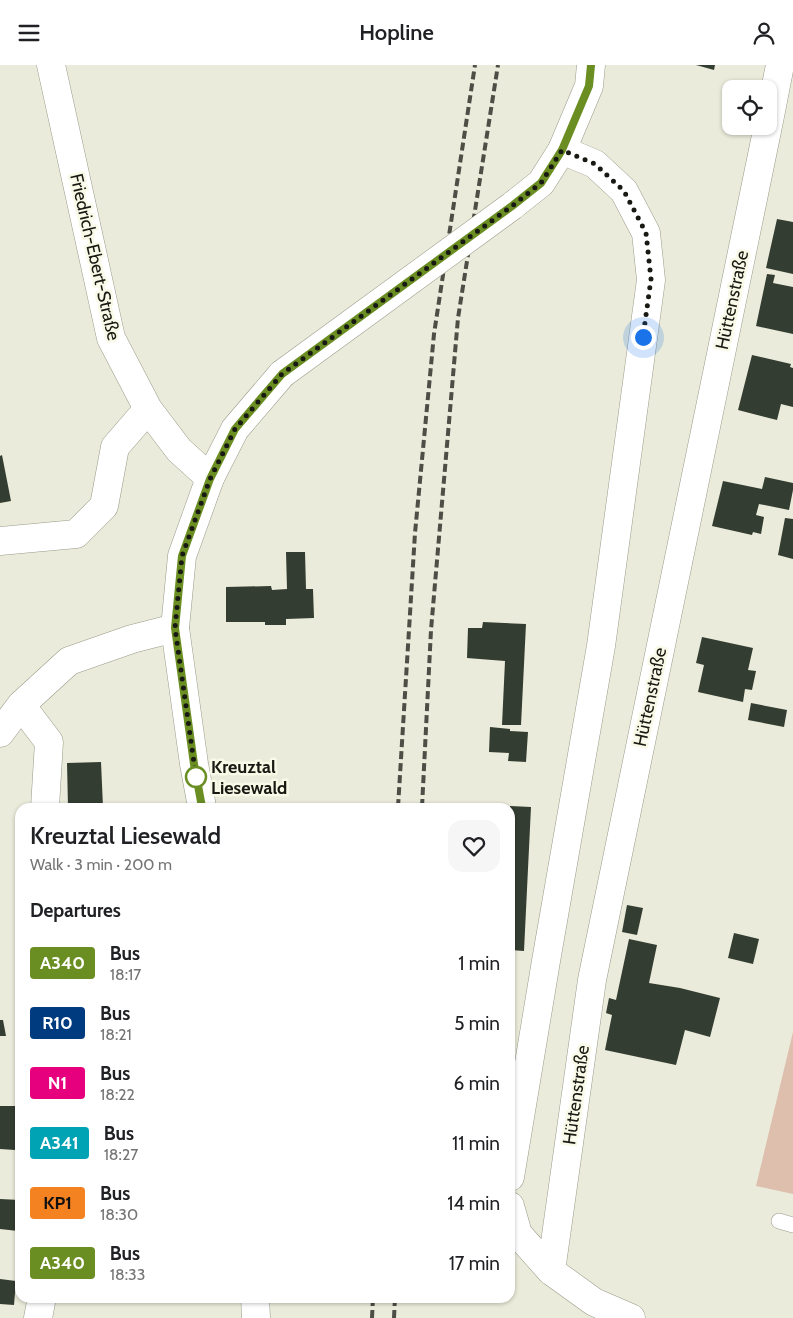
<!DOCTYPE html>
<meta charset="utf-8">
<style>
:root{--surface:#fff;--page:#f6f6f6;--text:#202124;--muted:#757577}
body{margin:0;font-family:Cabin,sans-serif;background:var(--page);color:var(--text);height:100vh;display:flex;flex-direction:column;font-size:19px;white-space:nowrap}
*{box-sizing:border-box;margin:0}
p{font-size:16px;color:var(--muted)}
.icon{flex:none;width:28px;height:28px;fill:none;stroke:currentColor;stroke-width:2;stroke-linecap:round;stroke-linejoin:round}
.map{position:relative;flex:1;overflow:hidden}
.details{position:absolute;left:15px;top:738px;width:500px;height:500px;display:flex;flex-direction:column;background:var(--surface);border-radius:15px;box-shadow:0 1px 4px #0004}
.details>*{flex:none}
.badge{padding:0 10px;border-radius:4px;font-size:18px;line-height:32px}
.buttons{position:absolute;left:722px;top:15px;display:grid;gap:10px}
.buttons a{display:grid;place-items:center;width:55px;height:55px;border-radius:10px;background:var(--surface);box-shadow:0 1px 4px #0004;font-size:25px}
.you{position:absolute;width:25px;height:25px;margin:-12px;border:4px solid #fff;border-radius:50%;background:#1a73e8;box-shadow:0 0 0 8px #1a73e833}
.map>.badge{position:absolute;translate:-50% -50%;box-shadow:0 0 0 2px #fff}
h2{padding:0 15px;font-size:19px;line-height:45px}
.round{display:grid;place-items:center;flex:none;width:52px;height:52px;border-radius:15px;background:var(--page)}
.summary{display:flex;align-items:center;justify-content:space-between;height:85px;padding:0 15px}
h1{font-size:24px;font-weight:600;line-height:38px}
ul{padding:0;list-style:none}
li{display:flex;align-items:center;gap:15px;height:60px;padding:0 15px}
li div{flex:1}
li b{display:block;font-size:19px}
li em{font-style:normal}
li .badge{min-width:55px;font-weight:700;text-align:center}
header{display:flex;justify-content:space-between;align-items:center;height:65px;padding:0 15px;background:var(--surface);font-size:22px;font-weight:600}
.map>svg:first-child{display:block}
.green{fill:#debead}
.building{fill:#343d31}
.lines{fill:none;stroke-linecap:round;stroke-linejoin:round}
.lane-casing{stroke:#9a9b8a;stroke-width:16}
.street-casing{stroke:#9a9b8a;stroke-width:29}
.secondary-casing{stroke:#9a9b8a;stroke-width:29}
.lane{stroke:#fff;stroke-width:15}
.street{stroke:#fff;stroke-width:28}
.secondary{stroke:#fff;stroke-width:28}
.rail{stroke:#4e4e46;stroke-width:4;stroke-dasharray:8 4;stroke-linecap:butt}
.secondary-bridge-casing{stroke:#9a9b8a;stroke-width:29;stroke-linecap:butt}
.secondary-bridge{stroke:#fff;stroke-width:28}
.line-casing{stroke:#fff;stroke-width:11}
.line{stroke:#6b8e23;stroke-width:8}
.walk{stroke:#191913;stroke-width:5;stroke-dasharray:0 9}
.stop-dot{fill:#fff;stroke:#6b8e23;stroke-width:2.5}
.labels{text-anchor:middle;dominant-baseline:central;stroke-width:5;stroke-linejoin:round;paint-order:stroke}
.street-label{font-size:18px;fill:#191913;stroke:#f8f9e7}
.stop-label{font-size:18px;font-weight:bold;fill:#191913;stroke:#f8f9e7;text-anchor:start}
</style>
<header><svg class="icon" aria-label="menu" viewBox="0 0 24 24"><path d="M4 6h16M4 12h16M4 18h16"/></svg>Hopline<svg class="icon" aria-label="person" viewBox="0 0 24 24"><circle cx="12" cy="8" r="4"/><path d="M4 21q1-7 8-7t8 7"/></svg></header>
<div class="map">
<svg width="793" height="1253" viewBox="0 0 793 1253">
<rect width="100%" height="100%" fill="#eaebda"/>
<path class="green" d="M793 967V1129L756 1121Z"/>
<path class="building" d="M696 0H715L714 5Z
M777 154 793 157V209L766 203Z
M767 209 775 210 773 218 793 222V269L756 261Z
M752 290 791 299 790 302 793 303V342L781 339 777 355 738 345Z
M2 390 11 436 0 438V391Z
M765 412 793 418V425L789 445 759 439 756 450 764 452 761 469 753 467 752 470 712 461 723 416 762 424Z
M785 453 793 454V494L778 490Z
M286 487H305L306 524H313L314 553 286 554V560H265V557H226V522L271 521 272 525 287 524Z
M483 557 526 559 521 660H502L505 596 467 593 468 563H482Z
M702 572 753 583 748 605 756 606 752 625 745 624 743 637 698 627 704 600 696 598Z
M751 638 787 645 784 662 748 655Z
M490 662 510 664V666L528 667 526 697 508 696 509 688 489 687Z
M101 697 103 742H68L67 698Z
M479 740 507 741V742H479Z
M510 741 531 742 524 886 510 885Z
M627 840 643 843 637 870 622 867Z
M734 868 759 874 753 899 728 893Z
M629 874 657 880 649 918 680 923 720 933 710 972 685 965 676 1000 605 985 612 950 606 948 609 933 616 935Z
M0 955H3L6 971H0Z
M0 1041H16L15 1085 0 1084Z
M0 1134 20 1135V1189L16 1188 18 1166 0 1164Z
M0 1214 16 1216 14 1240 0 1239Z"/>
<g class="lines">
<g class="lane-casing">
<path id="lane" d="M779 1156 793 1160"/>
</g>
<g class="street-casing">
<path id="street" d="M51 0 111 273 148 344 179 385 210 413
M769 56 780 0
M0 476 76 469 104 441 115 382 148 344
M21 640 49 677 45 742
M0 668 21 640 69 596 132 574 175 563
M510 1112 546 896 601 581 651 215 646 168 624 126 595 99 562 85
M510 1141 518 1169 551 1206 594 1237 631 1253
M551 1206 592 915 768 61
M38 1253 42 1232"/>
</g>
<g class="secondary-casing">
<path id="secondary" d="M512 141 541 118 562 85 589 21 591 0
M202 742 194 699 175 563 182 491 210 413 235 364 282 309
M255 1232 256 1253"/>
</g>
<use href="#lane" class="lane"/>
<use href="#street" class="street"/>
<use href="#secondary" class="secondary"/>
<path class="rail" d="M398 742 415 468 434 269 475 0
M422 742 431 565 458 253 498 0
M372 1253 373 1232
M394 1253 395 1232"/>
<g class="secondary-bridge-casing">
<path id="secondary-bridge" d="M282 309 512 141"/>
</g>
<use href="#secondary-bridge" class="secondary-bridge"/>
</g>
<g class="lines">
<g class="line-casing">
<path id="line" d="M202 742 194 699 175 563 182 491 210 414 235 364 282 309 512 141 541 118 562 85 589 21 591 0"/>
</g>
<use href="#line" class="line"/>
<path class="walk" d="M196 712 175 563 182 491 210 414 235 364 282 309 512 141 541 118 562 85 595 99 624 126 646 168 651 214 643 272"/>
</g>
<circle class="stop-dot" cx="196" cy="712" r="10"/>
<g class="labels">
<g class="street-label">
<text transform="translate(95 192) rotate(77)">Friedrich-Ebert-Straße</text>
<text transform="translate(732 235) rotate(-78)">Hüttenstraße</text>
<text transform="translate(650 632) rotate(-78)">Hüttenstraße</text>
<text transform="translate(576 1030) rotate(-82)">Hüttenstraße</text>
</g>
<g class="stop-label">
<text x="211" y="702">Kreuztal<tspan x="211" dy="21">Liesewald</tspan></text>
</g>
</g>
</svg>
<div class="buttons">
<a><svg class="icon" aria-label="locate" viewBox="0 0 24 24"><circle cx="12" cy="12" r="6"/><path d="M12 2v4M12 18v4M2 12h4M18 12h4"/></svg></a>
</div>
<div class="you" style="left:643px;top:272px"></div>
<section class="details">
<div class="summary"><div><h1>Kreuztal Liesewald</h1><p>Walk · 3 min · 200 m</p></div><a class="round"><svg class="icon" aria-label="heart" viewBox="0 0 24 24"><path d="M12 20l-8-8c-3-5 5-10 8-4 3-6 11-1 8 4z"/></svg></a></div>
<h2>Departures</h2>
<ul>
<li><span class="badge" style="background:#6b8e23;color:#fff">A340</span><div><b>Bus</b><p>18:17</p></div><em>1 min</em></li>
<li><span class="badge" style="background:#003b80;color:#fff">R10</span><div><b>Bus</b><p>18:21</p></div><em>5 min</em></li>
<li><span class="badge" style="background:#e6007e;color:#fff">N1</span><div><b>Bus</b><p>18:22</p></div><em>6 min</em></li>
<li><span class="badge" style="background:#00a3b4;color:#fff">A341</span><div><b>Bus</b><p>18:27</p></div><em>11 min</em></li>
<li><span class="badge" style="background:#f58220;color:#111">KP1</span><div><b>Bus</b><p>18:30</p></div><em>14 min</em></li>
<li><span class="badge" style="background:#6b8e23;color:#fff">A340</span><div><b>Bus</b><p>18:33</p></div><em>17 min</em></li>
</ul>
</section>
</div>
